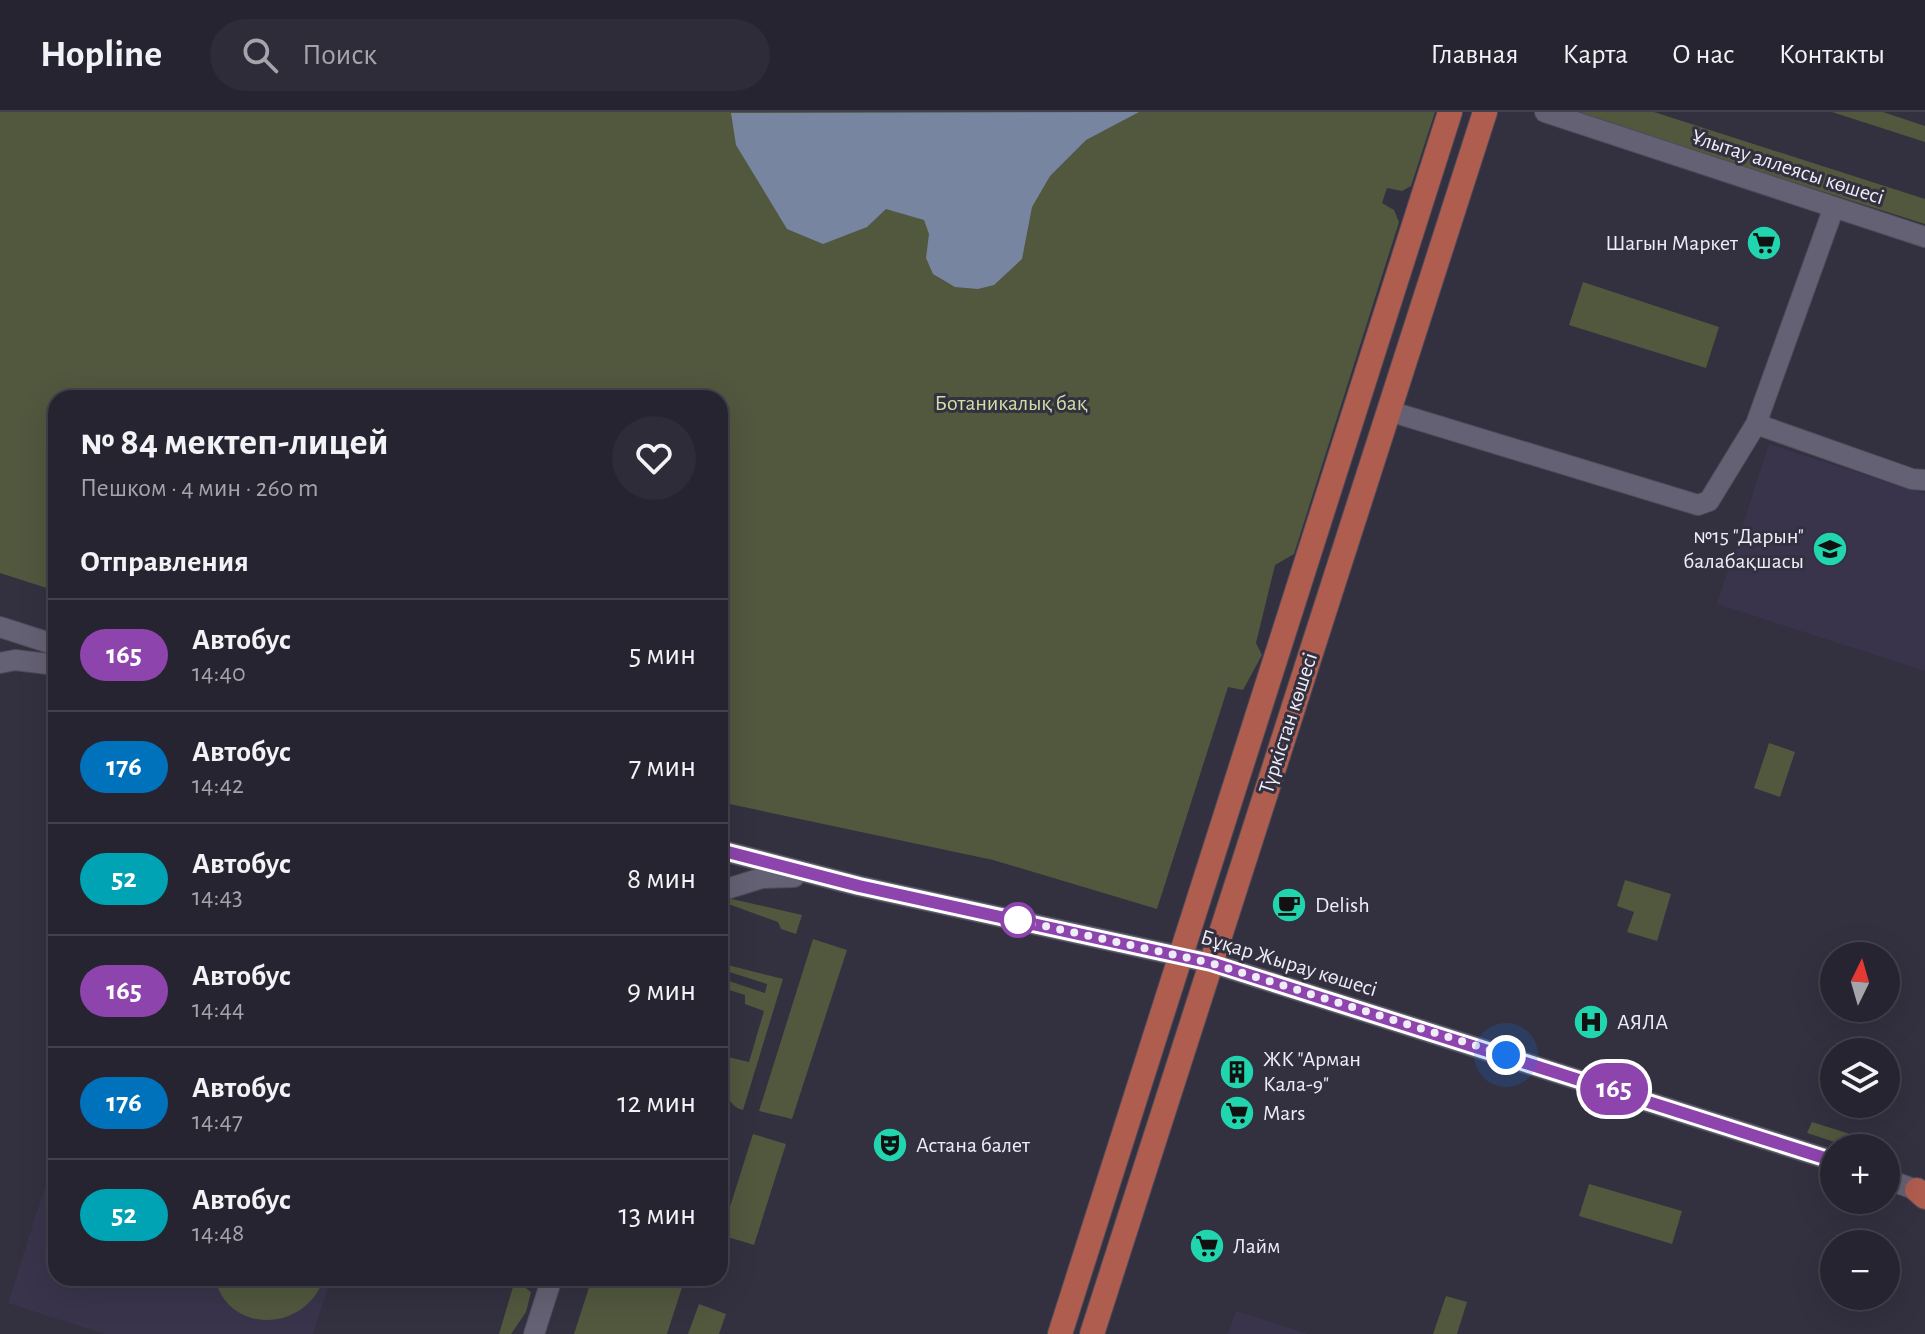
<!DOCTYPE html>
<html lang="ru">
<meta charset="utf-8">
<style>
:root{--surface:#262430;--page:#2e2c38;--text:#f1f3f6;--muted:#a4a4ab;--line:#42414c}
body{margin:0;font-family:"Alegreya Sans",sans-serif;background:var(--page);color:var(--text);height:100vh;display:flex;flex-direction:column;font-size:30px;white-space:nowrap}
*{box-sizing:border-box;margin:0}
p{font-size:26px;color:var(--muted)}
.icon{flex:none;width:44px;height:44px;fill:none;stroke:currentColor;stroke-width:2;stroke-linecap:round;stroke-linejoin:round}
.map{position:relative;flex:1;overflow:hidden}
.drawer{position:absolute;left:48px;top:278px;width:680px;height:896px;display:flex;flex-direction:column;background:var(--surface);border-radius:24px;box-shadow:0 8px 32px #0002,0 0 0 2px var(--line)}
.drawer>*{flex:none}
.badge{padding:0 16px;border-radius:26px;font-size:28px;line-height:52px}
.needle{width:52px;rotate:5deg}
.controls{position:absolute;left:1820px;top:830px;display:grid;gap:16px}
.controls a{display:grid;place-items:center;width:80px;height:80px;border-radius:50%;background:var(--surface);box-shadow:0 8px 32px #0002,0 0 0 2px var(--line);font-size:40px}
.you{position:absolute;width:40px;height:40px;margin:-20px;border:6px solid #fff;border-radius:50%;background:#1a73e8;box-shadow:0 0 0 12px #1a73e833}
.map>.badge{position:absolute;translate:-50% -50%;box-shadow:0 0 0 4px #fff}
h2{padding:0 32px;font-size:30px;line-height:72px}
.round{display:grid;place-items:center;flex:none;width:84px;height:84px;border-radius:42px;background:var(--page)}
.headline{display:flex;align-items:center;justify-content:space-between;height:136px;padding:0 32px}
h1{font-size:38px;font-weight:700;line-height:60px}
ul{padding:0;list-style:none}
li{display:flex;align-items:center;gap:24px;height:112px;padding:0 32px;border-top:2px solid var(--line)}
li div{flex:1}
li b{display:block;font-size:30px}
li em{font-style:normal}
li .badge{min-width:88px;font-weight:700;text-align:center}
header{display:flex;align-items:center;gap:48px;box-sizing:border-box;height:112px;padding:0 40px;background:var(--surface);border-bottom:2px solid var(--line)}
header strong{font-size:38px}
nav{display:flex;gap:44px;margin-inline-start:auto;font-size:28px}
.search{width:560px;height:72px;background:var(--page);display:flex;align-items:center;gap:20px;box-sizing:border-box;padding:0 28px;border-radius:44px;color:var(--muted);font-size:30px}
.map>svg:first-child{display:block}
.built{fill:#39344b}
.green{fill:#51583e}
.water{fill:#7785a1}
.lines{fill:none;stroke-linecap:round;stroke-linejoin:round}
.minor-casing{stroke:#4e4b59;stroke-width:22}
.major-casing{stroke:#4e4b59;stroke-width:26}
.minor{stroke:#656174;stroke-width:20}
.major{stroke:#af5d4f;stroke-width:24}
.line-casing{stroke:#fff;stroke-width:18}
.line{stroke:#8e44ad;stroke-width:12}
.walk{stroke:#eeedf7;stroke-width:8;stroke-dasharray:0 14.4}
.stop-dot{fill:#fff;stroke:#8e44ad;stroke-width:4}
.labels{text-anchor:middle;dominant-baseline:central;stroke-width:6;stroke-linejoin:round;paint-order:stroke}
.street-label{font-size:22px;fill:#eeedf7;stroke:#333040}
.poi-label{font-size:22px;fill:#eeedf7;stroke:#333040;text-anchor:start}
.park-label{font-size:22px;fill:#cedfa6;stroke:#333040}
</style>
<header>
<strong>Hopline</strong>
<div class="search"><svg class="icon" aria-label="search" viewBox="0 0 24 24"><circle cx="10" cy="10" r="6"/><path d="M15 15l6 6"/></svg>Поиск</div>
<nav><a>Главная</a><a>Карта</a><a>О нас</a><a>Контакты</a></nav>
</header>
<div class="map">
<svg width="1925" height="1222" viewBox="0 0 1925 1222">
<rect width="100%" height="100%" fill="#333040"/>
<path class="built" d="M1769 332 1925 382V559L1717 492Z
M56 1040V1166H331L313 1222H104L8 1191Z
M1236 1199 1308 1222H1228Z"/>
<path class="green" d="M0 0H1435L1411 74 1402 79 1387 76 1382 91 1394 98 1399 110 1294 442 1275 453 1256 531 1262 543 1243 578 1228 575 1157 797 993 748 720 690V286H56V479L0 461Z
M1571 0H1654L1925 87V112Z
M1832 0H1883L1925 14V30Z
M1583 170 1719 215 1706 256 1569 213Z
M1769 631 1795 640 1780 685 1754 676Z
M1625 768 1671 782 1657 829 1627 820 1634 800 1617 794Z
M732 787 802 803 796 822 781 817 778 810 720 789Z
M813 827 847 838 792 1007 759 999Z
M720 851 783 867 743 998C720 992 728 965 728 945L749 950 764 899 745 892V883L720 875V866L765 881 767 872 720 857Z
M1812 1010 1888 1034 1886 1039V1036H1853L1807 1021Z
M753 1022 786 1032 754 1133 721 1123Z
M1589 1072 1682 1099 1672 1132 1579 1104Z
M215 1166H324C305 1222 227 1222 215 1166Z
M592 1166H685L667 1222H574Z
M515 1168 531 1180 526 1200 511 1222H499Z
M1446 1184 1467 1190 1457 1222H1433Z
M699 1192 726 1202 719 1222H688Z"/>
<path class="water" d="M1139 0 1086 28 1050 64 1032 95 1022 147 994 173 978 177 955 175 933 162 926 146 929 122 924 108 886 97 867 115 823 132 787 117 736 33 731 1Z"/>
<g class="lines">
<g class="minor-casing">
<path id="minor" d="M1545 0 1925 125
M1389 299 1698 393 1709 389 1756 312 1834 95
M1756 312 1912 367 1925 368
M0 515 56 533
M0 551 15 548 56 553
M720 738 859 774 1211 851 1834 1049
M720 779 762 766 794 765
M1886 1067 1925 1081
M534 1222 552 1166"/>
</g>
<g class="major-casing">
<path id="major" d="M1917 1078 1925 1085
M1060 1222 1450 0
M1092 1222 1485 0"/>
</g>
<use href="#minor" class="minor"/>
<use href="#major" class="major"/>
</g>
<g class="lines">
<g class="line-casing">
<path id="line" d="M720 738 859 774 1211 851 1834 1049"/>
</g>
<use href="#line" class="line"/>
<path class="walk" d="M1018 808 1211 851 1506 943"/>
</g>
<defs>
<g id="supermarket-disc" transform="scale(1.8)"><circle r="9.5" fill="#21d5af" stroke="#333040"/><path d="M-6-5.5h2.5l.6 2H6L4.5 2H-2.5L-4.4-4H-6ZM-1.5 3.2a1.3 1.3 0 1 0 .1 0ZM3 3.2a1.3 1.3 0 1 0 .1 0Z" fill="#111"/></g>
<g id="school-disc" transform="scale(1.8)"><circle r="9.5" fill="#21d5af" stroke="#333040"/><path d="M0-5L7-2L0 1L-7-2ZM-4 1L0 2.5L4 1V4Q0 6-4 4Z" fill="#111"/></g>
<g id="cafe-disc" transform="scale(1.8)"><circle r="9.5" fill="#21d5af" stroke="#333040"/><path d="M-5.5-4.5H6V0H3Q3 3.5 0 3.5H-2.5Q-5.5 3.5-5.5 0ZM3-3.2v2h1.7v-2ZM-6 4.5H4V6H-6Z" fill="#111"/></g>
<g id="hospital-disc" transform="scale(1.8)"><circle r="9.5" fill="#21d5af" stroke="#333040"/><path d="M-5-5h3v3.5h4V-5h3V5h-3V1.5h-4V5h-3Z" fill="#111"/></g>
<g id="building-disc" transform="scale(1.8)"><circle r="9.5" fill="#21d5af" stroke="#333040"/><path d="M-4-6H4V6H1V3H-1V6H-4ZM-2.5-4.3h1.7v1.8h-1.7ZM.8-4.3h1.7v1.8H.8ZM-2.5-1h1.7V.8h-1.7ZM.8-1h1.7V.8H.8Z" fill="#111"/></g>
<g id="theatre-disc" transform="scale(1.8)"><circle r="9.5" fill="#21d5af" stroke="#333040"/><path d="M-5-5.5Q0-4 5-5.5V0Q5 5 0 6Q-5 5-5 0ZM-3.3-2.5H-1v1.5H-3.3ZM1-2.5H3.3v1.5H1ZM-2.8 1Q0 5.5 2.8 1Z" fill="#111"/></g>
</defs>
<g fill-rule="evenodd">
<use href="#supermarket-disc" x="1764" y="131"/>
<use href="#school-disc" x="1830" y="437"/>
<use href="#cafe-disc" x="1289" y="793"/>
<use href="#hospital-disc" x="1591" y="910"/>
<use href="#building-disc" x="1237" y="960"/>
<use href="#supermarket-disc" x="1237" y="1001"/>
<use href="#theatre-disc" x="890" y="1033"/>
<use href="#supermarket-disc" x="1207" y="1134"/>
</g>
<circle class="stop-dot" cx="1018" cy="808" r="16"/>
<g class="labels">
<g class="street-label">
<text transform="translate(1788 55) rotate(18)">Ұлытау аллеясы көшесі</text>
<text transform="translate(1288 611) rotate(-72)">Түркістан көшесі</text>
<text transform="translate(1289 851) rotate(17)">Бұқар Жырау көшесі</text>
</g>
<g class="poi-label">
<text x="1738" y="131" text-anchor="end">Шагын Маркет</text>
<text x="1804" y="424" text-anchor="end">№15 "Дарын"<tspan x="1804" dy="25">балабақшасы</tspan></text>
<text x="1315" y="793">Delish</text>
<text x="1617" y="910">АЯЛА</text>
<text x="1263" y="947">ЖК "Арман<tspan x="1263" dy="25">Кала-9"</tspan></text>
<text x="1263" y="1001">Mars</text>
<text x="916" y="1033">Астана балет</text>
<text x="1233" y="1134">Лайм</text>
</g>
<g class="park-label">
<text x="1011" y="291">Ботаникалық бақ</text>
</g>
</g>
</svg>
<div class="controls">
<a><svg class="needle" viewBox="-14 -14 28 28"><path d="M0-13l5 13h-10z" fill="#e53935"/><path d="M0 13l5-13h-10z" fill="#a4a4ab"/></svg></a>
<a><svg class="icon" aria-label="layers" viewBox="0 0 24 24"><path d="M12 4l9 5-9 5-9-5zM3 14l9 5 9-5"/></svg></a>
<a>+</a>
<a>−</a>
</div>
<div class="you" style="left:1506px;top:943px"></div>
<b class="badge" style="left:1614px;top:977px;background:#8e44ad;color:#fff">165</b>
<section class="drawer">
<div class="headline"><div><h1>№ 84 мектеп-лицей</h1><p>Пешком · 4 мин · 260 m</p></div><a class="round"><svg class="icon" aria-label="heart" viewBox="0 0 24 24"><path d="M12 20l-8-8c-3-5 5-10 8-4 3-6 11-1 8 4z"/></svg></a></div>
<h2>Отправления</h2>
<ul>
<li><span class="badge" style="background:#8e44ad;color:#fff">165</span><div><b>Автобус</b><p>14:40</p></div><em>5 мин</em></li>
<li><span class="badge" style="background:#0072bc;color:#fff">176</span><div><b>Автобус</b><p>14:42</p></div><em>7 мин</em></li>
<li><span class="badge" style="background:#00a3b4;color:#fff">52</span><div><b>Автобус</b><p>14:43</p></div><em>8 мин</em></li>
<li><span class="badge" style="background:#8e44ad;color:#fff">165</span><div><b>Автобус</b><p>14:44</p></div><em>9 мин</em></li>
<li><span class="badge" style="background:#0072bc;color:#fff">176</span><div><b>Автобус</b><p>14:47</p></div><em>12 мин</em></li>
<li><span class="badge" style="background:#00a3b4;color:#fff">52</span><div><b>Автобус</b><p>14:48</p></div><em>13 мин</em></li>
</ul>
</section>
</div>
